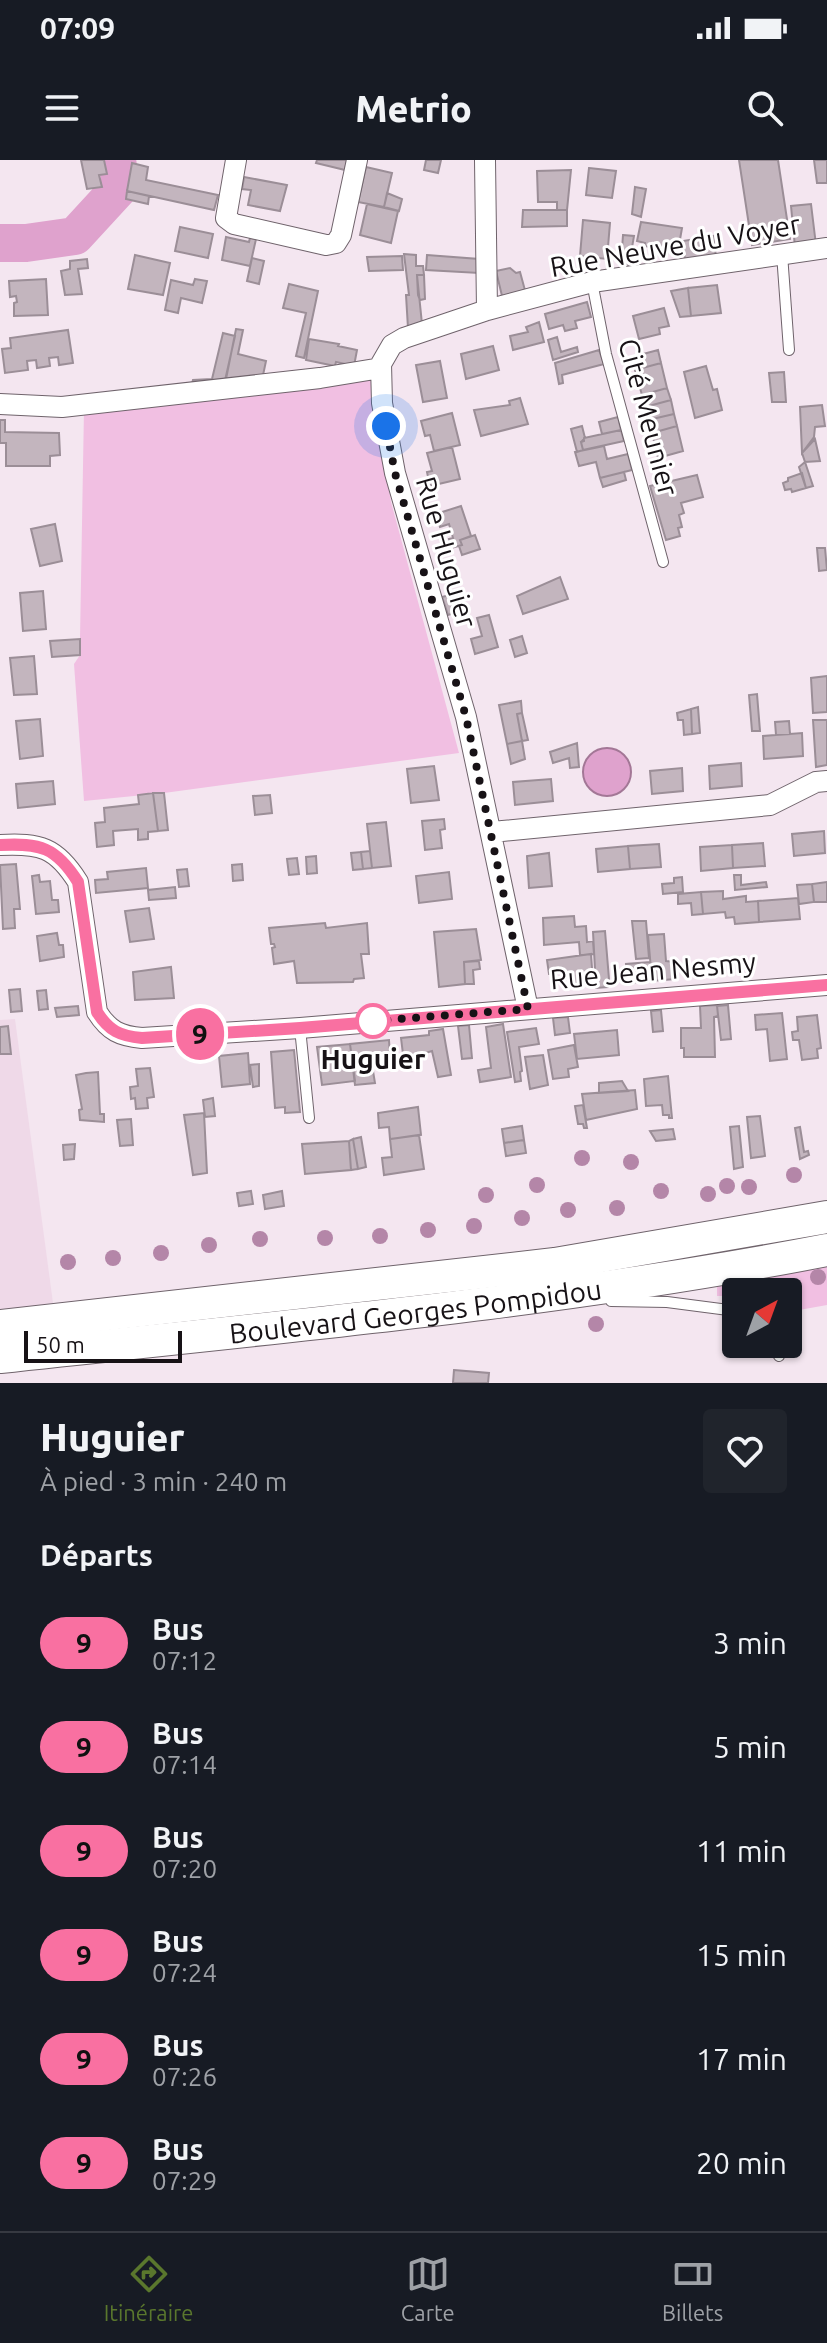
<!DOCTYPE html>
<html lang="fr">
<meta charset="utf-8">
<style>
:root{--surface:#171b24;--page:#20242c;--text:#f1f3f6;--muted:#9ea1a6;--line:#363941;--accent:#5a772d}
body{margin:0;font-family:Ubuntu,sans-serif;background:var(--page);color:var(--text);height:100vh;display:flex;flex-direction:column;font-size:30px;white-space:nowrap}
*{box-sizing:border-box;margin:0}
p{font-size:26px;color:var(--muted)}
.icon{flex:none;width:44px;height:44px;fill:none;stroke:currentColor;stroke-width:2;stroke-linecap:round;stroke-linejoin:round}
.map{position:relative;height:1223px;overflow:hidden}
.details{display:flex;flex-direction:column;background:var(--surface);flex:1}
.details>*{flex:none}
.badge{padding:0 16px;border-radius:26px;font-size:28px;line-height:52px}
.needle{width:52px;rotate:41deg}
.buttons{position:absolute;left:722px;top:1118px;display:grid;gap:16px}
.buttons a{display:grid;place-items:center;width:80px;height:80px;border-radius:8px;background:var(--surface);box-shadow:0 2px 6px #0004;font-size:40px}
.scale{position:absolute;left:24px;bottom:20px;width:158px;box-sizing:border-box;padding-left:8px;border:4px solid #171216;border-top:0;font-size:22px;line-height:28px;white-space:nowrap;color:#171216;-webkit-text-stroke:6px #fff;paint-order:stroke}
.you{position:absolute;width:40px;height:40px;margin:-20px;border:6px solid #fff;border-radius:50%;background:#1a73e8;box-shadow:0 0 0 12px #1a73e833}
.map>.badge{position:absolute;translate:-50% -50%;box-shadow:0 0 0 4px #fff}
h2{padding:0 40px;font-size:30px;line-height:72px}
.round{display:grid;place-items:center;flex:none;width:84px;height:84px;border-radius:8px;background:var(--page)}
.head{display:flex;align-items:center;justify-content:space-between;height:136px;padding:0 40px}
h1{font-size:38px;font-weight:800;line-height:60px}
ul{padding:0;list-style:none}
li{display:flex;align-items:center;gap:24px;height:104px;padding:0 40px}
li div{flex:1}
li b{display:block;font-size:30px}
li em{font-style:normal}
li .badge{min-width:88px;font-weight:700;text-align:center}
.status{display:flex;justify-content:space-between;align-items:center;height:56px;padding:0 40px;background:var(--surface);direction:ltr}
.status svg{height:22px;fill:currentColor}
header{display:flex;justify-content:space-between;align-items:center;height:104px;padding:0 40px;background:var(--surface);font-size:36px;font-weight:800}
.menu{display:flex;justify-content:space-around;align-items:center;height:112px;border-top:2px solid var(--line);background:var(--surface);font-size:22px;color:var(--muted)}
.menu a{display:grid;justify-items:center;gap:4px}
.menu .on{color:var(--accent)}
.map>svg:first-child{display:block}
.built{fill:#efd9e8}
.green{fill:#f1bfe2}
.water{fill:#dfa2cd;stroke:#a37796;stroke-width:2}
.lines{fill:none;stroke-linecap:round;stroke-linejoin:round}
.river{stroke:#dfa2cd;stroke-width:38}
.building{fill:#c3b5be;stroke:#9b8e97;stroke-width:2}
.lane-casing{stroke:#6f636b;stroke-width:12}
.street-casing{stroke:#6f636b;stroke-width:22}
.primary-casing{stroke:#6f636b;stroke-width:34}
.lane{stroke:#fff;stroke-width:10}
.street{stroke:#fff;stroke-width:20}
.primary{stroke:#fff;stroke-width:32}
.tree{fill:#b486a8}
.line-casing{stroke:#fff;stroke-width:18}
.line{stroke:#f970a1;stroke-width:12}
.walk{stroke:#171216;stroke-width:8;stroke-dasharray:0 14.4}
.stop-dot{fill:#fff;stroke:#f970a1;stroke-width:4}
.labels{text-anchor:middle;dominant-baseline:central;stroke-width:6;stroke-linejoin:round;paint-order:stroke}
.street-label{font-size:28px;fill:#171216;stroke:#fff}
.stop-label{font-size:28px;font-weight:bold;fill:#171216;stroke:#fff}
</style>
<div class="status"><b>07:09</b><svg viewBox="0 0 49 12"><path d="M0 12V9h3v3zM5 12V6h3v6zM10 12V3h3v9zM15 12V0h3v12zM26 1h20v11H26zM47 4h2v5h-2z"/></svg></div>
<header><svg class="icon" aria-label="menu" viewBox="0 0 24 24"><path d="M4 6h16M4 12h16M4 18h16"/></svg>Metrio<svg class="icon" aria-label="search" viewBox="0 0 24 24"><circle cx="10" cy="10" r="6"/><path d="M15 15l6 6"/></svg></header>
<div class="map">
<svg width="827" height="1223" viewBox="0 0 827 1223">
<rect width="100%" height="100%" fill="#f4e6f0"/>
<path class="built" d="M15 859 53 1143 0 1151V860Z"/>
<path class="green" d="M370 216 391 342 459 593 164 633 84 641 74 504 80 495V479L84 249Z
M827 1105V1145L788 1152V1132H736V1136H717V1127Z"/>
<path class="water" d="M583 612a24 24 0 1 1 48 0a24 24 0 1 1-48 0Z"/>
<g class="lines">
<path class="river" d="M0 83H26L75 76 121 26 117 0"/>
</g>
<path class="building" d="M81 0H104L107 14 99 15 102 27 87 29Z
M317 0H347L345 10 316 3Z
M426 0H441L438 13 424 10Z
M739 0H778L790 79 752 85Z
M814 0H827V23H817Z
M132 3 148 7 146 20 218 35 214 50 127 31Z
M366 7 392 13 384 47 358 42Z
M589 8 616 11 612 38 586 35Z
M571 10 567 50H557V42H538L537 11Z
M244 17 287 25 280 51 248 45 251 30 242 29Z
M635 27 646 29 641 57 632 54Z
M127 31 149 36 148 44 126 39Z
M387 33 402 39 399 51 384 47Z
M367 44 398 51 391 83 360 75Z
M811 44 816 85 795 87 791 46Z
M523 50H567V66L522 67Z
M583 60 610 63 607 99 580 96Z
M641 62 682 68 678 91 668 90 667 96 661 98 659 95 660 88 645 86V83L637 81Z
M180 67 213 74 208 98 175 91Z
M623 75 634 76 629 105 621 104Z
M713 76 716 96 685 100 683 81Z
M226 77 249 82 250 78 256 79 250 106 222 100Z
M404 94 416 95V106H423L424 115H417L422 164 408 168 406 135H409Z
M135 95 170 103 163 135 128 129Z
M427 95 479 99V113L426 110Z
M402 96 403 110 369 111 367 97Z
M252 98 264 101 259 124 247 121Z
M87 99 88 108 78 109 82 134 65 135 61 111 70 109V101Z
M510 108 516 113 520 112 526 134 503 140 496 111Z
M417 115H424L425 139 420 140 418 135Z
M46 119 48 155 14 156V143L17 142 16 136 10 137 9 121Z
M195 119 207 121 202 143 181 138 178 153 165 150 171 120 193 125Z
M289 124 318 131 304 198 296 196 306 153 283 148Z
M717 125 721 153 691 156 688 128Z
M688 128 691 156 680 157 671 131Z
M587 142 591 157 575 161 577 168 565 171 563 165 549 169 545 154Z
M664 148 669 166 659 168 660 174 639 179 633 156Z
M539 162 544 182 513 190 510 176 528 172 526 167Z
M236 169 243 170 238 194 266 201 262 220 226 219Z
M68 170 73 203 59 205 58 197 49 198 50 206 37 208 36 200 27 201 28 210 5 213 2 189 11 188 10 178Z
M223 173 235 176 224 225 191 228 193 220 212 219Z
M557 177 561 192 577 187 578 192 553 200 548 180Z
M309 179 339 184 338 186 357 190 354 206 336 202 335 206 306 200Z
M493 186 499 210 466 219 461 194Z
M599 190 604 204 562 215 563 223 559 224 555 203Z
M658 190 661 203 635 210 632 197Z
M440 201 447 238 423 242 416 205Z
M661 203 667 228 642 235 635 210Z
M706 206 713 230 717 229 722 250 695 258 684 212Z
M784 212 786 242H772L769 213Z
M667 228 671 240 645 247 642 235Z
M520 238 528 264 481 276 474 250 510 245 509 241Z
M671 240 674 254 648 260 645 247Z
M822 245 825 266 815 267 814 277 802 293 800 247Z
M452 253 460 285 434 291 430 275 425 276 421 261Z
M674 254 677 266 652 273 648 260Z
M618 257 621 270 602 274 599 262Z
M0 260H5V272L59 273 60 295 50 296V306H6V283H0Z
M582 266 585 278 581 282 583 290 577 292 571 269Z
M677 266 683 291 658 298 652 273Z
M621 270 624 281 583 290 581 282 584 281V278Z
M815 279 820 301 805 302 802 293Z
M604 286 607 299 628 294 632 310 600 318 596 302 579 306 575 292Z
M452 287 460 319 430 326 427 312 432 311 427 293Z
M805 302 813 326 806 328 799 307Z
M624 312 626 320 603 327 600 318Z
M802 313 806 328 792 332 791 329 785 330 783 323 788 321V318Z
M697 315 703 337 681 343 684 353 679 355 682 367 678 368 680 376 666 380 650 326Z
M461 346 471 376 460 380 462 385 451 388 449 379 453 378 449 364 440 367 436 354Z
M55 364 62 401 40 406 31 369Z
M475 375 480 389 462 395 459 386 462 385 460 380Z
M817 388H825L827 410 819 411Z
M560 417 568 439 523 454 517 436Z
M43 431 46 469 23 471 20 433Z
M454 434 460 451 448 455 442 437Z
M489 455 498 487 475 494 471 479 482 476 477 458Z
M522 476 527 493 515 497 510 480Z
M80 479V495L52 497 50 481Z
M34 496 37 534 14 535 10 498Z
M827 516V552L813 553 811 518Z
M757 534 760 571H752L749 535Z
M521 541 522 553 517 554 522 581 507 584 499 545Z
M698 547 700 573 692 574 691 549Z
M691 549 692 574 684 575 683 560H678L677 553Z
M522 553 528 580 522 581 517 554Z
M40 559 43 596 20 599 16 561Z
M813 560H827V605L816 607Z
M789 561 790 574 776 575 775 562Z
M802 573 803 596 764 599 763 576Z
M522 581 525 599 511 604 507 584Z
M577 583 579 607 570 608 569 598 553 603 550 592Z
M741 603 742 626 710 629 709 606Z
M434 606 439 640 411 643 407 609Z
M682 608 683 631 652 634 650 611Z
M551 619 553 641 515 645 513 622Z
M53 621 55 644 18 648 16 624Z
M153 633H164L168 670 158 671Z
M153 633 158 671 148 672V679L138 680V669L113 671 114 685 97 687 95 663 105 662 104 648 139 644 138 635Z
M270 635 272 653 255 655 253 636Z
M444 659 445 669 440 670 442 688 425 690 422 661Z
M386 662 391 706 372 708 367 664Z
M824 671 825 693 794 696 792 674Z
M763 683 765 706 733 708 732 685Z
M659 684 661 707 630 709 628 686Z
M732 685 733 708 701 711 700 687Z
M628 686 630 709 598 712 596 689Z
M370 691 372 708 363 709 361 692Z
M361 692 363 709 353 710 351 693Z
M549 693 552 726 529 728 527 696Z
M316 696 317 713 307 714 306 697Z
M297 698 299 714 289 715 287 699Z
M16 704 20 749H14L15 768 3 769 0 705Z
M242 704 243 720 233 721 232 705Z
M146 708 148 728 96 733 95 720 108 719 107 712Z
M187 709 189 726 179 727 177 710Z
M449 712 452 739 419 743 416 716Z
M39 715 40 722 50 721 52 740H58L59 752 36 754 32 716Z
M734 715H741V725L766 722 767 727 735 730Z
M682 717 683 732 663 734 662 724 674 723V718Z
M827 722V742H814L812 724Z
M812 724 814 742 799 744 797 725Z
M175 727 176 738 149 740 148 730Z
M723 731V739L746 736V742L758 741 759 762 735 764 734 757 726 758 725 752 703 754 701 732Z
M701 732 703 754 692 755 691 743 678 744V734Z
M798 738 800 759 759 762 758 741Z
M149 748 154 779 130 782 125 751Z
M574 756 575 767 586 766 587 782 593 781 594 794 580 795 579 782 544 785 543 758Z
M632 761H646L649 798 636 799Z
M325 763 326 768 367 763 369 794H361L364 818 354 819 353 822 297 823 294 801 274 804 272 788 275 787 274 784H271L269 768Z
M476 769 481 800 464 802 465 824 439 827 434 772Z
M605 771 609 819 608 827 596 828 593 772Z
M57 773 59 785H63L64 797 40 801 37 776Z
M664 774 666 801 675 802V819L652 821 648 775Z
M591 794 593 822 571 824 569 812 549 814 547 800Z
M479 801 480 809 473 810 474 824H465L464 802Z
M650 802 652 821 628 823 626 804Z
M171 807 174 838 135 840 133 812Z
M20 829 22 851 11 852 9 830Z
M46 830 48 849 39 850 37 831Z
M717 845 718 856 714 857 715 897H684V888H681V868H701L700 846Z
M728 845 731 879 721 880 717 846Z
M78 846 79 855 57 857 55 848Z
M661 850 663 871 653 872 651 851Z
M782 853 787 899 770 901 767 869 756 870 755 855Z
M817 855 821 888 817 889 818 898 802 900 799 880H793L792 872 798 871 797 857Z
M568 857 570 873 555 875 553 858Z
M503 864 511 917 480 922 478 910 491 908 486 867Z
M469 865 472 898 462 899 458 866Z
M8 866 11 894H0V867Z
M536 868 539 884 519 887 522 911 520 912 521 921 515 922 507 872Z
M443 869 451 915 438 917 432 891 412 897V894H403L401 878 429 875V871Z
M617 870 619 895 577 899 574 874Z
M389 880 390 896 365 899 366 912 373 911 375 923 355 925 350 884Z
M350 884 355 921 322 925 317 887Z
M574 885 578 907 568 909 569 917 553 919 548 890Z
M294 890 300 952 285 953V947L275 948 271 892Z
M248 893 250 924 222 927 219 896Z
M543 895 548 925 530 929 525 897Z
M259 904V926L253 927 250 905Z
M150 908 154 937 147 938 148 948 136 949 135 938 131 939 130 927 138 926 136 909Z
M86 913 98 912 100 954H104V962L80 960 79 950 82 949 76 915Z
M668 916 672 958H669V955H663L662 945 646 946 644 919Z
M622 921 628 931 599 933V923Z
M635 930 637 949 586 960 582 934Z
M213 938 215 956 205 957 203 940Z
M583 945 587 968H584L583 964H578L575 946Z
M418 947 421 975 390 979 389 967 379 968 378 953Z
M204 953 207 1013 193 1015 184 955Z
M760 956 765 996 751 998 747 957Z
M131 959 133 985 120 986 117 960Z
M522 966 524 980 504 983 502 969Z
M739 966 743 1007 734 1009 730 967Z
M800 967 804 992 808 991 809 995 800 999 795 968Z
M673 969 675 979 656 981 650 971Z
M419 975 424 1009 384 1015 382 998 392 997 390 979Z
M361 977 366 1007 358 1009 353 979Z
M353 979 358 1009 351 1010 349 981Z
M524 980 526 993 506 996 504 983Z
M349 981 351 1010 305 1014 302 984Z
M75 984 74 999 64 1000 63 985Z
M251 1031 253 1044 239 1046 237 1033Z
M282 1031 284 1046 265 1049 263 1035Z
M454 1210 489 1213 488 1223H453Z"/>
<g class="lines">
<g class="lane-casing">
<path id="lane" d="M782 94 789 190
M592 122 606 194 663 402
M300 868 309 958
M611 1141 667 1142 736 1151
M773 1184 779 1196"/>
</g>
<g class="street-casing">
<path id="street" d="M236 0 226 58 234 64 326 85 336 83 341 75 357 0
M485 0 487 150 404 178 392 185 381 204 382 243 395 313 466 557 528 849
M487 150 592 122 827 88
M0 244 62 247 320 218 381 208
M492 672 770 645 816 622 827 621
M0 685C40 683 56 687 78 722L97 852C109 871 120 876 142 878L300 868 827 825"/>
</g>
<g class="primary-casing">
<g id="primary">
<path d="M0 1166 555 1104 827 1057"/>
<path id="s1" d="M0 1197C276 1167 554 1143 827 1090"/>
</g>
</g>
<use href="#lane" class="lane"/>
<use href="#street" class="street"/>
<use href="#primary" class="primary"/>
</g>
<g class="tree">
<circle cx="582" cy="998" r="8"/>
<circle cx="631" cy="1002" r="8"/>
<circle cx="794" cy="1015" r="8"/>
<circle cx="537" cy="1025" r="8"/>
<circle cx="727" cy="1026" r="8"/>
<circle cx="749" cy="1027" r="8"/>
<circle cx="661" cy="1031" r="8"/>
<circle cx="708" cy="1034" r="8"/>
<circle cx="486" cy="1035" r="8"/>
<circle cx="617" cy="1048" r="8"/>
<circle cx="568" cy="1050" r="8"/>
<circle cx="522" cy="1058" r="8"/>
<circle cx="474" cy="1066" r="8"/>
<circle cx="428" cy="1070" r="8"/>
<circle cx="380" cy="1076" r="8"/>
<circle cx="325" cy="1078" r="8"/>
<circle cx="260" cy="1079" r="8"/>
<circle cx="209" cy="1085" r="8"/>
<circle cx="161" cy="1093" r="8"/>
<circle cx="113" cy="1098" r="8"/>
<circle cx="68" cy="1102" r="8"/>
<circle cx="818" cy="1117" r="8"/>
<circle cx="596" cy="1164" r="8"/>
</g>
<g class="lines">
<g class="line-casing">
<path id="line" d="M0 685C40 683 56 687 78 722L97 852C109 871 120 876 142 878L300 868 827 825"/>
</g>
<use href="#line" class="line"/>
<path class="walk" d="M373 861 528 849 466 557 395 313 386 266"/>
</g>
<circle class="stop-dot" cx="373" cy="861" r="16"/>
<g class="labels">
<g class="street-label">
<text transform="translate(675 85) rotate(-10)">Rue Neuve du Voyer</text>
<text transform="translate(649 257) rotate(75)">Cité Meunier</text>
<text transform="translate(447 392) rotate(74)">Rue Huguier</text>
<text transform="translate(653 810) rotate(-5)">Rue Jean Nesmy</text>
<text stroke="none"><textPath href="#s1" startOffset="418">Boulevard Georges Pompidou</textPath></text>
</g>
<g class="stop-label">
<text x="373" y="898">Huguier</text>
</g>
</g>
</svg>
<div class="buttons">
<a><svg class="needle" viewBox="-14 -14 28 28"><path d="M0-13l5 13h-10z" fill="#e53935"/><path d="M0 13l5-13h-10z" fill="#9ea1a6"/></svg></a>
</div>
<div class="scale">50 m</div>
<div class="you" style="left:386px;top:266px"></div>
<b class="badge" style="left:200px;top:874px;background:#f970a1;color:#111">9</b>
</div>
<section class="details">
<div class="head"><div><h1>Huguier</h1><p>À pied · 3 min · 240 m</p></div><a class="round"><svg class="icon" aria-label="heart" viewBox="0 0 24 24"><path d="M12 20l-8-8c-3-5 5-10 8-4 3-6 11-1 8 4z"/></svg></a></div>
<h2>Départs</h2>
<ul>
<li><span class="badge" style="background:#f970a1;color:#111">9</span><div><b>Bus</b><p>07:12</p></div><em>3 min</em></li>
<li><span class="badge" style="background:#f970a1;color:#111">9</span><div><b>Bus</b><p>07:14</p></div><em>5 min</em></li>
<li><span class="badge" style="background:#f970a1;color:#111">9</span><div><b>Bus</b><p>07:20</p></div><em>11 min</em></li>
<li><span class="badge" style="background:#f970a1;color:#111">9</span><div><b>Bus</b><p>07:24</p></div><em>15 min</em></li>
<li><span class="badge" style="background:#f970a1;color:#111">9</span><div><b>Bus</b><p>07:26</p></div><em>17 min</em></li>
<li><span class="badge" style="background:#f970a1;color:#111">9</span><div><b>Bus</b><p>07:29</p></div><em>20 min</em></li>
</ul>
</section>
<nav class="menu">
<a class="on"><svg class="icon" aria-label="directions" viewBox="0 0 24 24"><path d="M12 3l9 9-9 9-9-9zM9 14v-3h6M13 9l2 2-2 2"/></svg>Itinéraire</a>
<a><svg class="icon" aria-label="map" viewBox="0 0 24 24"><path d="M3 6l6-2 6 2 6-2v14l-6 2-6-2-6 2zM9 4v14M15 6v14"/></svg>Carte</a>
<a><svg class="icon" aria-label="tickets" viewBox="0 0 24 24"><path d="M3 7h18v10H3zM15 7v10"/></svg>Billets</a>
</nav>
